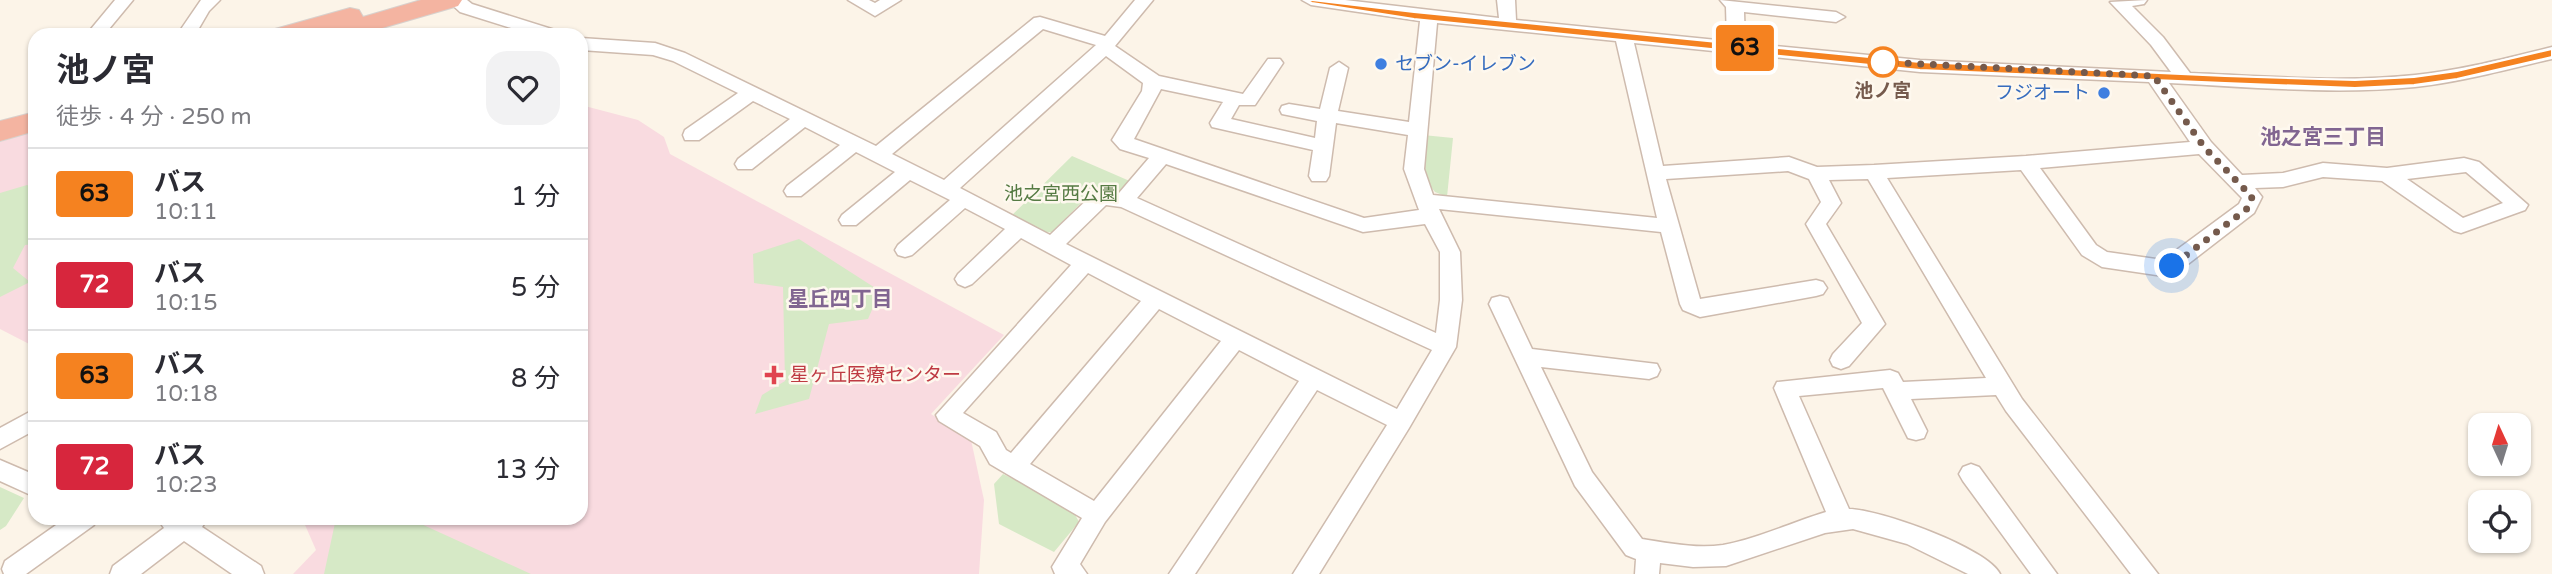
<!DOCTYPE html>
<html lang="ja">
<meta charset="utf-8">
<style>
:root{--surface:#fff;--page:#f2f2f3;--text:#2b2b33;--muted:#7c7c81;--line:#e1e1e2}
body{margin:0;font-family:"Varela Round","Noto Sans JP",sans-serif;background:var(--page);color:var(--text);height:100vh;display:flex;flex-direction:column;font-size:26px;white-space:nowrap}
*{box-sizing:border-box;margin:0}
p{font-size:23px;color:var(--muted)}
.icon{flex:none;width:38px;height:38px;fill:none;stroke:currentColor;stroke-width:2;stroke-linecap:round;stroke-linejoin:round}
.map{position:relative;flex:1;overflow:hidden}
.drawer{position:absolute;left:28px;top:28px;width:560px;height:497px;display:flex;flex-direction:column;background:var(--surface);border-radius:21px;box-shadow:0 2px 5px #0004}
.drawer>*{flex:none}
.badge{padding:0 14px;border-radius:5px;font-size:24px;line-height:46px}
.needle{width:46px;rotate:356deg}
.buttons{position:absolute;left:2468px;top:413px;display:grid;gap:14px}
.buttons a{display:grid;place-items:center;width:63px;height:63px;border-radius:14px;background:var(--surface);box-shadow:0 2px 5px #0004;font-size:35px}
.you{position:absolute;width:35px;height:35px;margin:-18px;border:5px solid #fff;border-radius:50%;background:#1a73e8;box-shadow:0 0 0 10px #1a73e833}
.map>.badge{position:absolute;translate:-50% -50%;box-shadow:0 0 0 4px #fff}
.round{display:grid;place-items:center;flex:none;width:74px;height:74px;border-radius:21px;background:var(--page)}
.headline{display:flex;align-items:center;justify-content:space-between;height:119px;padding:0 28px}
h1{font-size:33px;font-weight:700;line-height:52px}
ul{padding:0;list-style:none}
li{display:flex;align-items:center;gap:21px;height:91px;padding:0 28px;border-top:2px solid var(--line)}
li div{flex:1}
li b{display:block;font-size:26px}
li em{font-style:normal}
li .badge{min-width:77px;font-weight:700;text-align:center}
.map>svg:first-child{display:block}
.medical{fill:#f9dbe0}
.green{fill:#d6e9c6}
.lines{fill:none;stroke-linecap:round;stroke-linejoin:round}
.minor-casing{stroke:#cebbae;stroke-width:3}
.highway-casing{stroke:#d8d1cd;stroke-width:2}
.minor{fill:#fff;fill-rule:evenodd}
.highway{fill:#f4b4a1;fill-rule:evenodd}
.line{fill:#f58220;stroke:#fff;stroke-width:2}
.walk{stroke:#755a4c;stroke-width:7;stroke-dasharray:0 12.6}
.stop-dot{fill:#fff;stroke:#f58220;stroke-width:3.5}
.shop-dot{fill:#3f7fe0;stroke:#fef8ee;stroke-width:2.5}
.health-dot{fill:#e0444e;stroke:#fef8ee;stroke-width:2.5}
.labels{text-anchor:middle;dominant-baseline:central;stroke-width:5;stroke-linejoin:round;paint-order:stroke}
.shop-label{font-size:19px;fill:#366cbe;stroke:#fef8ee;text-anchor:start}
.stop-label{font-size:19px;font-weight:bold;fill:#755a4c;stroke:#fef8ee}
.park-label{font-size:19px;fill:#567b44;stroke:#fef8ee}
.health-label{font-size:19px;fill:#be3a42;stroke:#fef8ee;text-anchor:start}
.neighbourhood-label{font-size:21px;font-weight:bold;fill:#816591;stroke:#fef8ee}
</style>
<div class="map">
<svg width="2552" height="574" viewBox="0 0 2552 574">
<rect width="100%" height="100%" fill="#fcf4e8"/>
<path class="medical" d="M581 105 638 120 664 137 670 154 1004 335 931 414 971 440 984 500 979 574H293L316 550 302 518H581Z
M35 131V347L0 329V142Z"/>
<path class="green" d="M1423 135 1453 138 1447 197 1435 192 1419 172Z
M1072 156 1132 182C1117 197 1116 197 1096 188L1052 232 1040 233 1008 219Z
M27 185 35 189V244L25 245 13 268 30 282 0 297V193Z
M799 239 880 291 868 319 829 324 809 399 755 414 762 395 785 381 783 287 754 283 753 254Z
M1003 474 1071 507 1079 522 1054 552 999 524 994 484Z
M0 487 24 498 6 526 0 530Z
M369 518H408L531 574H324L335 523Z"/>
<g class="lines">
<g class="minor-casing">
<path id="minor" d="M115 0H133L104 35H86Z
M201 0H220L209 11 195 35H177Z
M447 0H467L472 4 558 31 561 35H533L460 12Z
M848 0H869L875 3 880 0H901L875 16Z
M1135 0H1153L1115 46 1159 76 1243 94 1268 59H1280L1283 63 1255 105H1239L1231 119 1315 138 1317 121 1282 114 1280 110 1282 106 1289 104 1320 109 1330 68 1339 62 1348 68 1338 111 1409 122 1420 21 1311 5 1302 0H1345L1499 18 1497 0H1515L1516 20 1727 41 1726 7 1720 0 1836 12 1845 17 1836 22 1744 12 1745 43 1920 60 2171 72 2151 45 2110 2 2147 0 2144 4 2132 6 2163 37 2190 73C2265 76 2341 83 2415 75 2462 70 2507 58 2552 47V59C2507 69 2462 82 2415 87 2334 95 2250 87 2169 83L2211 142 2242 175 2283 173 2323 163 2387 168 2464 158 2479 162 2528 205 2525 210 2461 233 2454 231 2382 181 2323 177 2283 187 2255 188 2262 197 2254 213 2179 271 2163 276 2102 267 2082 255 2021 170 1887 178 2022 399 2158 574H2131L2006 411 1996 395 1911 399 1927 431 1924 438 1916 440 1908 438 1883 388 1799 396 1849 509C1878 509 1988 548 2000 574H1968L1907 544 1853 529 1825 533 1726 566 1693 567 1660 563 1659 574H1635L1636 559 1626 555 1575 486 1489 304 1492 298 1500 296 1508 298 1532 349 1657 364 1660 370 1657 376 1649 379 1541 367 1592 472 1642 539C1668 543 1696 549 1723 545 1758 539 1792 522 1826 512L1774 388 1777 382 1890 370 1898 373 1903 382 1986 378 1868 179 1829 180 1841 203 1826 224 1885 324 1849 366 1841 369 1833 366 1830 360 1833 354 1862 323 1806 224 1821 202 1809 179 1788 171 1666 179 1700 299 1816 280 1823 282 1827 288 1823 294 1816 296 1700 317 1683 310 1680 304 1661 232 1439 209 1460 252 1462 300 1456 347 1409 428 1319 574H1293L1387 425 1317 390 1195 574H1169L1299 381 1239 350 1105 522 1080 564 1087 574H1055L1052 567 1082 518 990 464 980 446 939 421 936 415 1071 265 1021 238 972 284 965 287 958 284 955 279 958 274 1005 229 965 208 912 255 905 257 898 255 895 250 898 245 950 200 910 180 856 225H842L839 220 842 215 895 172 856 152 801 196H787L784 191 787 186 840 145 805 127 752 169H738L735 164 738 159 790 119 753 101 699 140H685L683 135 685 130 738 93 673 61 653 55 581 50V38L655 43 685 53 876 146 1034 18 1040 17 1105 36ZM1437 23 1616 41 1657 218 1433 195 1424 169ZM1043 29 1096 45 944 180 892 154ZM1634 43 1920 72 2149 82 2190 142 2026 156 1874 165 1817 167 1789 157 1663 166ZM1106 56 1143 83 1142 91 1112 140 1120 149 1149 158 1119 193H1094L1050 235 960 188ZM1161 89 1223 102 1210 123 1212 127 1313 150 1309 176 1312 181H1326L1329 176 1336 123 1408 135 1404 169 1419 210 1364 218 1134 139ZM2199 154 2242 198 2239 204 2163 260 2107 252 2096 245 2040 168ZM1166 164 1363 232 1425 224 1440 252V300L1436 333 1137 198ZM2466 172 2503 203 2463 218 2407 179ZM1106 205 1121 207 1432 350 1397 409 1066 244ZM1088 273 1141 301 1011 453 1006 450 996 432 963 413ZM1159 309 1221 341 1094 501 1030 464Z
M35 409V430L0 449V428Z
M0 460 35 475V497L0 481Z
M1971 464 1979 467 2057 574H2031L1963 481 1959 474 1963 467Z
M66 518H97L94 525 26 574H4L2 569 5 561Z
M157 518H208L202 527 261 566 264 574H232L184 541 141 574H110L113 566 164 528Z"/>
</g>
<g class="highway-casing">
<path id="highway" d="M421 0H462L458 6 358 35H271L275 29 350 8 359 10 363 17Z
M35 112V131L0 141V121Z"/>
</g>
<use href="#minor" class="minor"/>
<use href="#highway" class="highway"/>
</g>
<path class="line" d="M1306 0H1312L1414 12 1920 62 2225 76 2355 80 2414 77 2457 71 2552 49V57L2457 79 2414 85 2355 88 2225 83 1920 70 1414 19 1312 3Z"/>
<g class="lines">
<path class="walk" d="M1883 62 2154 76 2204 147 2252 197 2248 208 2172 266"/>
</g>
<circle class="stop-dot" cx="1883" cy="62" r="14"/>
<g class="shop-dot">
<circle cx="1381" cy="64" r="7"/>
<circle cx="2104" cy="93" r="7"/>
</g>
<path class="health-dot" d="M770.5 364.5h7v7h7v7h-7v7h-7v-7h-7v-7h7z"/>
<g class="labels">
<g class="shop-label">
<text x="1395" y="64">セブン-イレブン</text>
<text x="2090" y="93" text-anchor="end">フジオート</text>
</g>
<g class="stop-label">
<text x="1883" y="91">池ノ宮</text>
</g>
<g class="park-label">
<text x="1061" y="194">池之宮西公園</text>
</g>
<g class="health-label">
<text x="790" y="375">星ヶ丘医療センター</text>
</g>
<g class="neighbourhood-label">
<text x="2323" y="137">池之宮三丁目</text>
<text x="840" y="299">星丘四丁目</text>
</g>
</g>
</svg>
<div class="buttons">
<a><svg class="needle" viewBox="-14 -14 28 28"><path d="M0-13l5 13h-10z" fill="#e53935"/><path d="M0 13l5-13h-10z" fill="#7c7c81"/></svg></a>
<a><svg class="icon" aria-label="locate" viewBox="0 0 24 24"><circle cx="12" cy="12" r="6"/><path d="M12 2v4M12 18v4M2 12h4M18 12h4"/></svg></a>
</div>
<div class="you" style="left:2172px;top:266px"></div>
<b class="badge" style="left:1745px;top:48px;background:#f58220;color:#111">63</b>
<section class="drawer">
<div class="headline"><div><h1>池ノ宮</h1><p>徒歩 · 4 分 · 250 m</p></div><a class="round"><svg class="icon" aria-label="heart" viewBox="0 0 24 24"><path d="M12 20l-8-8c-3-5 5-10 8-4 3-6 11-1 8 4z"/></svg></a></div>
<ul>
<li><span class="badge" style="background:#f58220;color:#111">63</span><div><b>バス</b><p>10:11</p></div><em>1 分</em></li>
<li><span class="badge" style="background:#d7263d;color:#fff">72</span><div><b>バス</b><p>10:15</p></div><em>5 分</em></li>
<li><span class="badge" style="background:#f58220;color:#111">63</span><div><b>バス</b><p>10:18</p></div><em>8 分</em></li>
<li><span class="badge" style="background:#d7263d;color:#fff">72</span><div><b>バス</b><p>10:23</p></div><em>13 分</em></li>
</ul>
</section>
</div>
